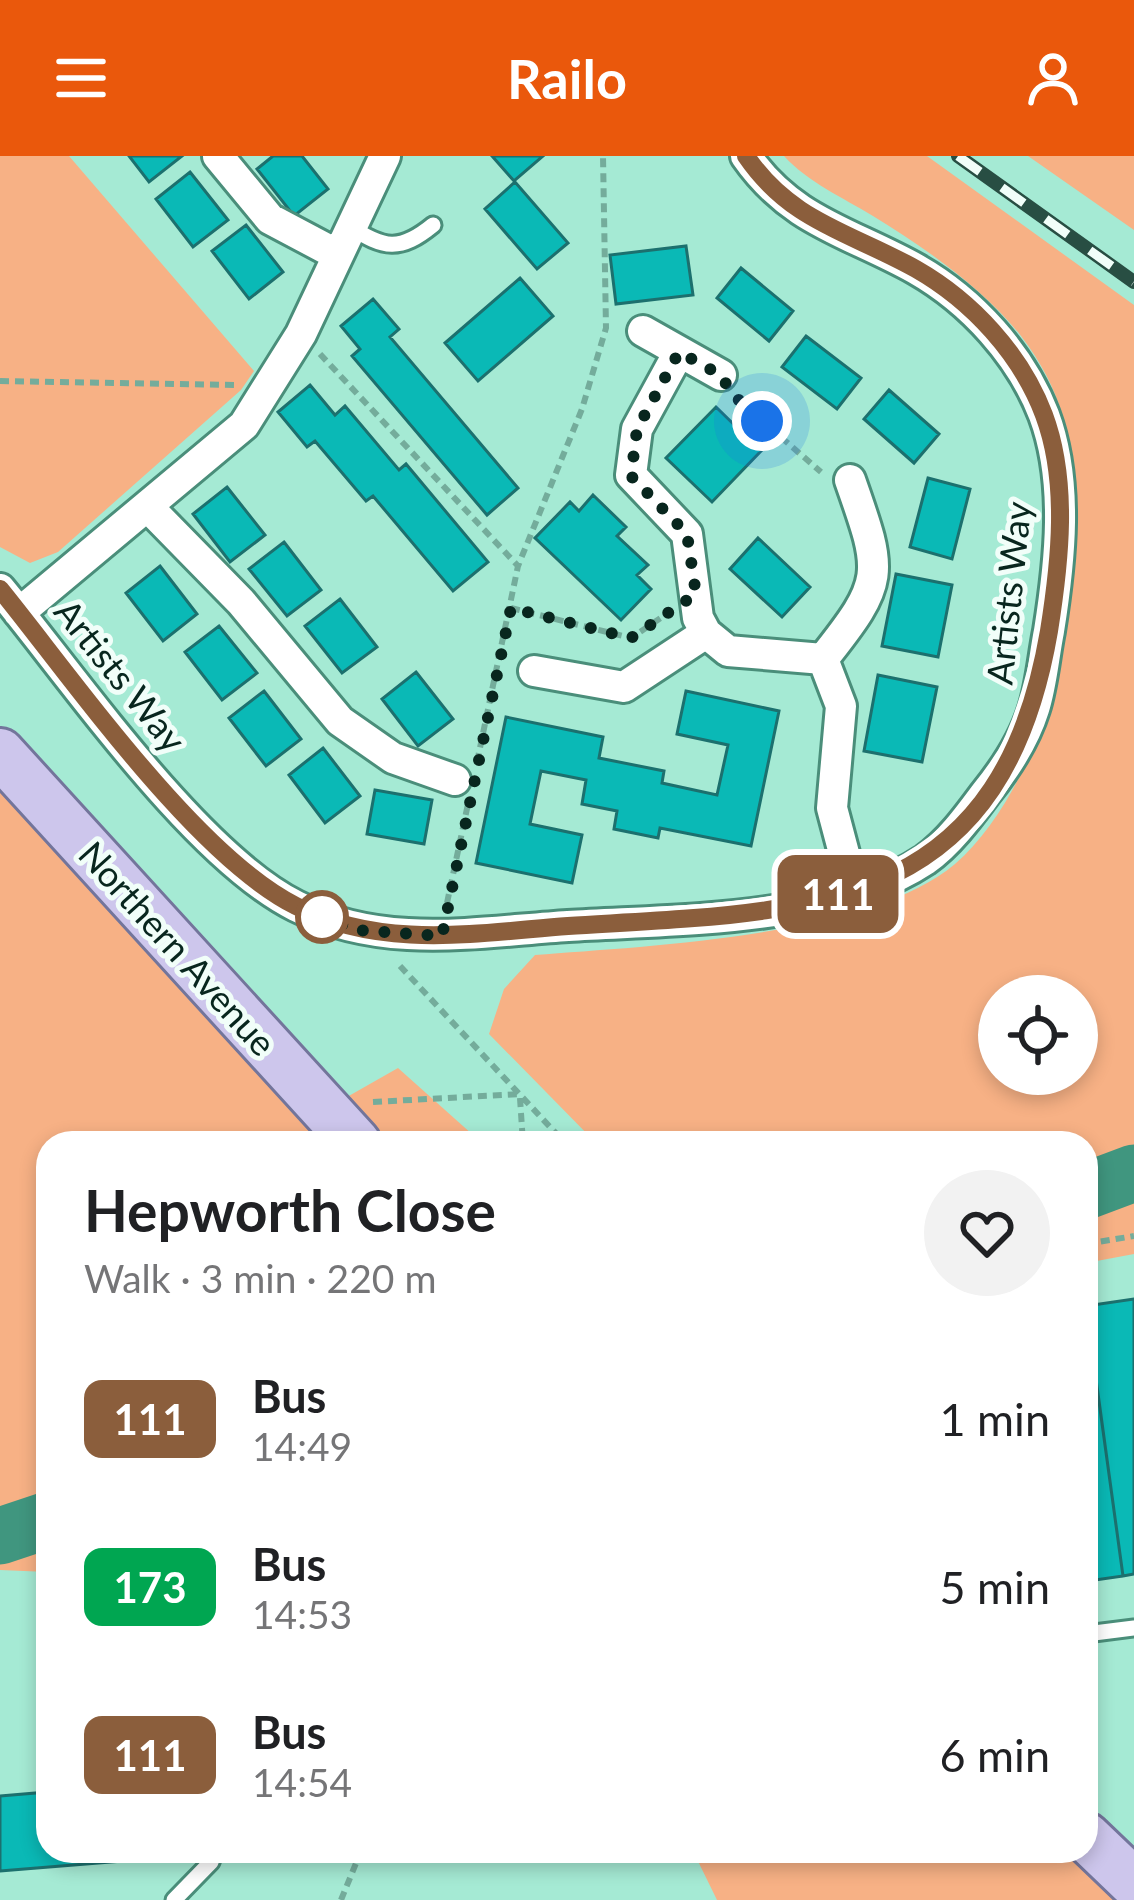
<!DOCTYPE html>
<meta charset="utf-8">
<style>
:root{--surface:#fff;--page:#f2f2f2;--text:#202124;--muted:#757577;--accent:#ea580c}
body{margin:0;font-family:Lato,sans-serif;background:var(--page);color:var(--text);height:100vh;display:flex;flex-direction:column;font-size:45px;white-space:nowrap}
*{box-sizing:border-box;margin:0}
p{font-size:39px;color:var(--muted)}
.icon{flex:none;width:66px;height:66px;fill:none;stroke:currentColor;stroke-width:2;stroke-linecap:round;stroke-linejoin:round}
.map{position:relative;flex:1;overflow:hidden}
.details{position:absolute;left:36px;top:975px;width:1062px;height:732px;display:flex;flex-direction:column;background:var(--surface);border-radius:36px;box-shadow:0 6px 18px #0003}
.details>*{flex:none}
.badge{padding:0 24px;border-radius:18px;font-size:42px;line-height:78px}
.controls{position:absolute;left:978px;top:819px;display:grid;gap:24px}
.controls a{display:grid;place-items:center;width:120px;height:120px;border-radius:50%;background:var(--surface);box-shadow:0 6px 18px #0003;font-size:60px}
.you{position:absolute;width:60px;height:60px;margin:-30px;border:9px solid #fff;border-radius:50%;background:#1a73e8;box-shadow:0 0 0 18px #1a73e833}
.map>.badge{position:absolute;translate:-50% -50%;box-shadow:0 0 0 6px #fff}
.round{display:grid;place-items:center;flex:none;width:126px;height:126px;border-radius:63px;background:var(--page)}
.headline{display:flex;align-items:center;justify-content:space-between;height:204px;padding:0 48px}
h1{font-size:57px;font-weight:700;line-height:90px}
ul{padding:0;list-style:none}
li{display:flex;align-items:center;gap:36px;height:168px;padding:0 48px}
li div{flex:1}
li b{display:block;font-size:45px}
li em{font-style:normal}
li .badge{min-width:132px;font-weight:700;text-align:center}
header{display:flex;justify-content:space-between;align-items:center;height:156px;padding:0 48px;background:var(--accent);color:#fff;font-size:54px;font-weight:700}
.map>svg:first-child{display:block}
.green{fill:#f7b185;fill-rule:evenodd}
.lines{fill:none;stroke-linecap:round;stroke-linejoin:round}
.river{stroke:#40967f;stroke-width:57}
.building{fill:#0ab9b6;stroke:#1c706e;stroke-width:3}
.service-casing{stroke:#4a8e7a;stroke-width:21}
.minor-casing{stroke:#4a8e7a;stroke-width:36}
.primary-casing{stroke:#73759b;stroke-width:54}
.path{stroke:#74ac9b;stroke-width:6;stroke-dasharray:9 6;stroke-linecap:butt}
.service{stroke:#fff;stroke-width:15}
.minor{stroke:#fff;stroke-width:30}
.primary{stroke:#cdc6ec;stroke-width:48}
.rail-casing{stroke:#284e43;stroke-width:14}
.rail{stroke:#f1fef9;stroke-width:9;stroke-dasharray:27;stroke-linecap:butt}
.line-casing{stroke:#fff;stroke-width:27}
.line{stroke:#8b5e3c;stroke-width:18}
.walk{stroke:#08261e;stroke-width:12;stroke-dasharray:0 21.6}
.stop-dot{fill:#fff;stroke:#8b5e3c;stroke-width:6}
.labels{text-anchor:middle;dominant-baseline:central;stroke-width:10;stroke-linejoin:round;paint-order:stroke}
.street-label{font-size:36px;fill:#08261e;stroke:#f1fef9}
</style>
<header><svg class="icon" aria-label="menu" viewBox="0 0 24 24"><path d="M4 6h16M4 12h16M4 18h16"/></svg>Railo<svg class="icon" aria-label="person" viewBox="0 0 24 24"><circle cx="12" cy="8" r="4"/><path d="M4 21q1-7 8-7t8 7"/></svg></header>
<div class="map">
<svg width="1134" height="1744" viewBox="0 0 1134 1744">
<rect width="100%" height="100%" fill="#a5ead4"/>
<path class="green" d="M0 0H69L254 215 241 234 58 396 30 407 0 391Z
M784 0H927L1134 149V1098L1086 1107V987H596L489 878 504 833 535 799C646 790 869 781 955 708 994 674 1023 620 1041 571 1054 533 1057 487 1064 447 1081 350 1084 261 1021 180 984 133 924 91 873 60 842 41 809 27 784 0ZM999 840H1077V918H999Z
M1028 0H1134V74Z
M0 635 272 929 310 962 398 912 482 987H48V1416L0 1414Z
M693 1695H1065L1120 1744H717Z"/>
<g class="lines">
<path class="river" d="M1086 1035 1134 1017
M0 1380 48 1364"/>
</g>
<path class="building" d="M129 0H182L149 26Z
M273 0H302L328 33 294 60 257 13Z
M492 0H543L514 25Z
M190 16 228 64 193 91 156 43Z
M515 26 568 87 537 113 485 53Z
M246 69 283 116 249 143 212 95Z
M686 90 693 139 616 148 610 99Z
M741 112 793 155 769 185 717 142Z
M520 122 553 160 478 225 445 187Z
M373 143 399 173 390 181 518 332 487 359 352 200 360 193 341 170Z
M806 180 861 222 837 253 782 211Z
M310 229 335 259 345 250 399 314 406 308 488 406 453 435 373 340 366 345 315 285 307 291 278 256Z
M889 234 939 278 914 307 864 263Z
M716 251 761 295 712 346 666 302Z
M928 322 970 333 952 403 910 391Z
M227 331 265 379 230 406 193 358Z
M593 339 626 371 617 380 648 409 637 419 651 433 621 464 535 382 570 346 579 355Z
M758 382 810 431 782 461 730 413Z
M284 386 321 434 287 460 249 413Z
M160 410 197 458 163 485 126 437Z
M896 418 952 429 938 501 882 490Z
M340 443 377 491 342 517 305 470Z
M219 470 257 517 222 544 185 496Z
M416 516 453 563 418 590 382 543Z
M878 519 937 531 922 606 864 595Z
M264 535 301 583 266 610 229 562Z
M686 535 779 555 751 690 660 672 658 682 614 673 617 655 582 648 586 624 541 615 530 668 582 679 572 727 476 707 506 561 603 581 599 602 664 615 662 627 717 639 728 589 677 578Z
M323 592 360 640 325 667 289 619Z
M375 634 432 644 424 688 367 678Z
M1134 1143V1418L1123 1420 1086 1150Z
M1086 1151 1123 1420 1088 1425 1091 1447H1086Z
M48 1636V1695H145L134 1696V1704L0 1715V1640Z"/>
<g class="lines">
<g class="service-casing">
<path id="service" d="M349 70C384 93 400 96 433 69
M1086 1478 1134 1472
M174 1744 211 1706 215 1695"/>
</g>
<g class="minor-casing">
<path id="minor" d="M218 0 270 63 336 98
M643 175 721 219
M679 196 637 273 631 319 687 378 698 462 706 477
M148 351 241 446 340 565 393 602 455 624
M0 433C74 523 196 700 296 750 383 794 476 776 568 770 678 763 830 767 925 704 949 687 968 661 985 638 1006 612 1024 585 1034 553 1042 528 1044 500 1049 475 1060 406 1069 326 1044 259 1021 199 972 145 916 113 850 76 792 66 746 0
M19 457 244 269 301 178 385 0
M823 503C886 424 883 418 850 324
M534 515 624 531 706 477 728 495 823 503 841 550 832 652 854 735"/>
</g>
<g class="primary-casing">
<path id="primary" d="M0 597 356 987
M1086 1681 1134 1727"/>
</g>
<path class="path" d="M320 198 518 410
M0 225 236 229
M736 242 821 316
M511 452 631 482 668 457
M477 606 518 410 582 253 606 172 603 0
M447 747 468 648
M400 810 565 987
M520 942 523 987
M373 946 520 938
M1086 1088 1134 1080
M341 1744 361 1695"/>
<use href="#service" class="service"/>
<use href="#minor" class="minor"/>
<use href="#primary" class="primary"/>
<g class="rail-casing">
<path id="rail" d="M958 0 1134 126"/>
</g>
<use href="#rail" class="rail"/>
</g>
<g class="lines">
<g class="line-casing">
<path id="line" d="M0 433C73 523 196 700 296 750 382 794 476 777 568 770 808 755 1000 762 1049 475 1060 406 1069 326 1044 259 1021 198 972 145 916 113 850 76 791 66 746 0"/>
</g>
<use href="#line" class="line"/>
<path class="walk" d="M322 761 357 774 442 780 511 452 631 482 696 438 687 378 631 320 637 273 679 196 721 219 732 238 762 265"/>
</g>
<circle class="stop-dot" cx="322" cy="761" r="24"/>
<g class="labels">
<g class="street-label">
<text transform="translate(1008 437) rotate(-84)">Artists Way</text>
<text transform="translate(121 519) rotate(51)">Artists Way</text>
<text transform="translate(178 792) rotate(48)">Northern Avenue</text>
</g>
</g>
</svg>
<div class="controls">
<a><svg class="icon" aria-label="locate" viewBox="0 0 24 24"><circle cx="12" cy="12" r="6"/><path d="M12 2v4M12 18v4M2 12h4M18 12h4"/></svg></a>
</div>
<div class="you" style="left:762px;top:265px"></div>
<b class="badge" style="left:838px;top:738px;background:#8b5e3c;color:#fff">111</b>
<section class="details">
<div class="headline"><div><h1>Hepworth Close</h1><p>Walk · 3 min · 220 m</p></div><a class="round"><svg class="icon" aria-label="heart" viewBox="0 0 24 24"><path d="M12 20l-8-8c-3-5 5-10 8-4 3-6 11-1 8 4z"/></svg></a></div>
<ul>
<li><span class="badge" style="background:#8b5e3c;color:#fff">111</span><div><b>Bus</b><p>14:49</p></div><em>1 min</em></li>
<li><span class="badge" style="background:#00a651;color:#fff">173</span><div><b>Bus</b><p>14:53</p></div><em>5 min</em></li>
<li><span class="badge" style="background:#8b5e3c;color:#fff">111</span><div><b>Bus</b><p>14:54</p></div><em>6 min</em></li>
</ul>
</section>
</div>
